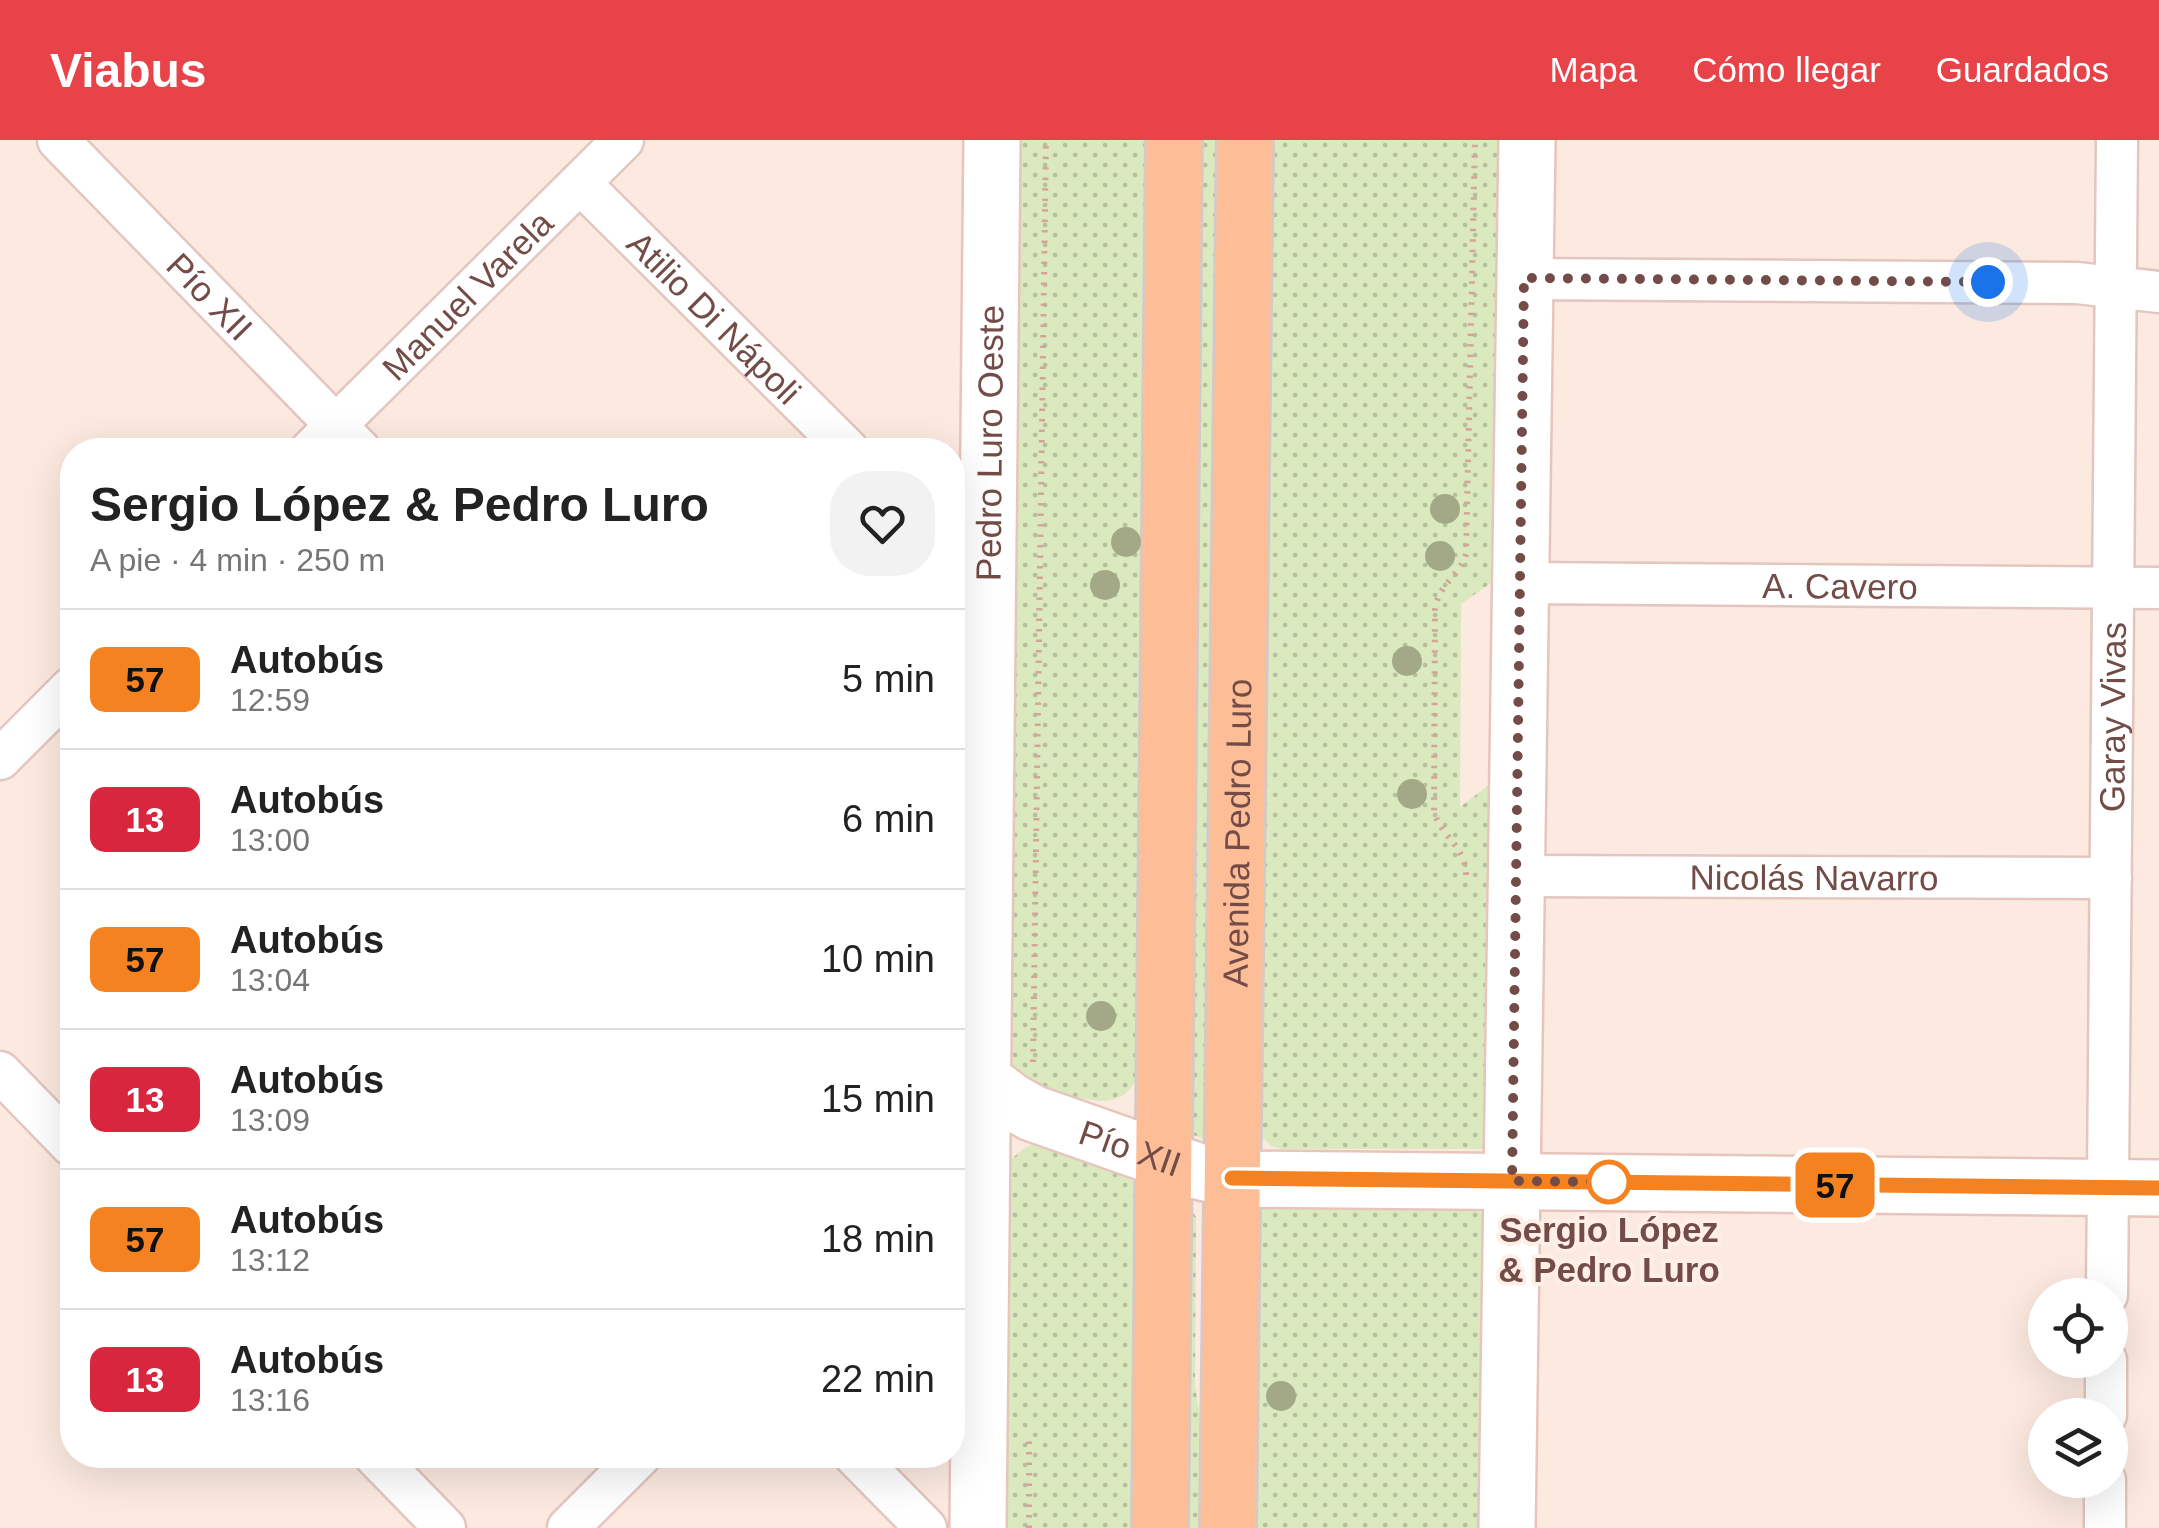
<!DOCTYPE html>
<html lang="es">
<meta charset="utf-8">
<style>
:root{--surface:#fff;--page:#f2f2f2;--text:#222;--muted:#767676;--line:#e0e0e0;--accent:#e84349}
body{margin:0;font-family:Arial,sans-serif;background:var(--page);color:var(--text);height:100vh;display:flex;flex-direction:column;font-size:38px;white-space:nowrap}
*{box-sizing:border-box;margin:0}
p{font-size:32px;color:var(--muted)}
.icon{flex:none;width:55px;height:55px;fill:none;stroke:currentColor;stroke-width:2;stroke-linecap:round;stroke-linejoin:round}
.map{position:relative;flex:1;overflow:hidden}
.side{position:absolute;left:60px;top:298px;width:905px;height:1030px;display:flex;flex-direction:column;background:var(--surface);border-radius:40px;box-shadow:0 10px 40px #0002}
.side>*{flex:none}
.badge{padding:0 20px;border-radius:15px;font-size:35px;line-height:65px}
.tools{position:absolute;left:2028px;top:1138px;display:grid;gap:20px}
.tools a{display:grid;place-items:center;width:100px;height:100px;border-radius:50%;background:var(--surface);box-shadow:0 10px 40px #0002;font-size:50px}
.you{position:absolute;width:50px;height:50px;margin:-25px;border:8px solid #fff;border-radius:50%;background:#1a73e8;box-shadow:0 0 0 15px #1a73e833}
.map>.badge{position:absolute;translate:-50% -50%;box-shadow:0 0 0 5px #fff}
.round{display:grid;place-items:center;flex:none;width:105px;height:105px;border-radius:40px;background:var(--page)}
.headline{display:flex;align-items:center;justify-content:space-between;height:170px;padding:0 30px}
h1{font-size:48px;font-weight:800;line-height:75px}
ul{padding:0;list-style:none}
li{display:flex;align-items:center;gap:30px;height:140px;padding:0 30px;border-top:2px solid var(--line)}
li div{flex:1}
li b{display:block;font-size:38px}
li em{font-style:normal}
li .badge{min-width:110px;font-weight:700;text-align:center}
header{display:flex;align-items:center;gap:60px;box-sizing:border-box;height:140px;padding:0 50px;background:var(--accent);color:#fff}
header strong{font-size:48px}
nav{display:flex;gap:55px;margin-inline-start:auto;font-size:35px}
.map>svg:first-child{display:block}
.green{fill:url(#green-dots)}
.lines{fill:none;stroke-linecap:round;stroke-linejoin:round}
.street-casing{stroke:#e2c6bf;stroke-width:45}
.secondary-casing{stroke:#e7c5bc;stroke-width:60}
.primary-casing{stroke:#d5c9c8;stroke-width:60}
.path{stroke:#d6a39b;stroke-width:6;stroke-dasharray:2.5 8;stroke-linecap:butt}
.street{stroke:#fff;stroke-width:40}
.secondary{stroke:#fff;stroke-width:55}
.primary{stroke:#fcbd97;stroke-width:55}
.tree{fill:#a3a986}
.line-casing{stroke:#fff;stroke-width:22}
.line{stroke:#f58220;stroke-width:15}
.walk{stroke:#734c47;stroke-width:10;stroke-dasharray:0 18}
.stop-dot{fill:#fff;stroke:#f58220;stroke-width:5}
.labels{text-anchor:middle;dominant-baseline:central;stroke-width:8;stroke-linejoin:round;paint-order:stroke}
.street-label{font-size:35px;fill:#734c47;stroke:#ffefe6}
.stop-label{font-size:35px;font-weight:bold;fill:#734c47;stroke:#ffefe6}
</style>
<header>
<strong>Viabus</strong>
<nav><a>Mapa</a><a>Cómo llegar</a><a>Guardados</a></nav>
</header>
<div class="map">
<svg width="2159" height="1388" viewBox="0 0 2159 1388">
<defs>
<pattern id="green-dots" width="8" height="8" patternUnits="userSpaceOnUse" patternTransform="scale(2.5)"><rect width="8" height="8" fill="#dbe9bf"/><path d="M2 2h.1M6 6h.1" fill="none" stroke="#b6bf9d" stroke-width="1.8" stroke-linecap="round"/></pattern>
</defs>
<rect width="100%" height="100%" fill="#fceae0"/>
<path class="green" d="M1017 0H1154L1137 939C1134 943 1132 948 1127 952 1101 977 1038 942 1009 932Z
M1191 0H1227L1205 999 1184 992Z
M1264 0H1507L1501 436 1461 464 1460 667 1498 638 1486 1009H1281L1271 1006 1255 990Z
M1031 1005H1048L1136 1042 1140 1388H1001L1007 1023 1024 1008Z
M1460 1065 1476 1069 1485 1076 1487 1388H1243L1252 1068Z
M1191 1069 1196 1077 1195 1245 1206 1316 1211 1388H1179Z"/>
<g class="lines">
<g class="street-casing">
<g id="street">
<path id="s1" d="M58 0 360 310"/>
<path id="s2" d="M580 43 848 310"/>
<path d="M1523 139 2077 143 2159 152"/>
<path id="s3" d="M311 310 623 0"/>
<path d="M952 407 988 420"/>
<path id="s4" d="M1520 443 2159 448"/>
<path d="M0 619 72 547"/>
<path id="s5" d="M1516 736 2111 738"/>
<path d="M0 932 72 1006"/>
<path id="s6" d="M2107 1155 2117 0"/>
<path d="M2106 1275V1220"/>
<path d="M374 1315 445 1388"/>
<path d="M854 1315 926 1388"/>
<path d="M568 1388 641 1315"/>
<path d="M2105 1388V1340"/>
</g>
</g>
<g class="secondary-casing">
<g id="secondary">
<path id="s7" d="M982 939 1011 961 1032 973 1197 1031 1232 1039 2159 1048"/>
<path id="s8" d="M978 1388 992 0"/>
<path d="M1507 1388 1527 0"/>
</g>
</g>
<g class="primary-casing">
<g id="primary">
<path d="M1160 1388 1174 0"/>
<path id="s9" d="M1228 1388 1245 0"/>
</g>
</g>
<path class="path" d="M1466 735C1465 705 1442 698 1434 672L1435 470C1438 444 1459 437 1466 414L1475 0
M1033 922 1046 0
M1029 1388V1299"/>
<use href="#street" class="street"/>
<use href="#secondary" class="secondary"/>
<use href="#primary" class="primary"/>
</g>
<g class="tree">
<circle cx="1445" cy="369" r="15"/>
<circle cx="1126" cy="402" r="15"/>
<circle cx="1440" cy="416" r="15"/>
<circle cx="1105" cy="445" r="15"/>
<circle cx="1407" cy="521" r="15"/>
<circle cx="1412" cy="654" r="15"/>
<circle cx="1101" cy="876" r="15"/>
<circle cx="1281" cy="1256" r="15"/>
</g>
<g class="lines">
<g class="line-casing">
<path id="line" d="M1232 1038 2159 1048"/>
</g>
<use href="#line" class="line"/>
<path class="walk" d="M1609 1042 1512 1041 1524 138 1988 142"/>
</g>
<circle class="stop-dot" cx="1609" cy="1042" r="20"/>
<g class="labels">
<g class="street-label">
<text stroke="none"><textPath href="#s1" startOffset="218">Pío XII</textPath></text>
<text stroke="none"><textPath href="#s3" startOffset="220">Manuel Varela</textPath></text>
<text stroke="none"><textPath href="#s2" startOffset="190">Atilio Di Nápoli</textPath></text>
<text stroke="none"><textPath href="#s8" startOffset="1085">Pedro Luro Oeste</textPath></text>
<text stroke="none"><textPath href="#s4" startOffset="320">A. Cavero</textPath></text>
<text stroke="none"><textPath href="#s6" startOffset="578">Garay Vivas</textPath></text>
<text stroke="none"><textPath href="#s9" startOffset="695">Avenida Pedro Luro</textPath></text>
<text stroke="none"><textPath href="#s5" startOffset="298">Nicolás Navarro</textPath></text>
<text stroke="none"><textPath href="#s7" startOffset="165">Pío XII</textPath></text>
</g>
<g class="stop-label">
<text x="1609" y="1089">Sergio López<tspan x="1609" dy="40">&amp; Pedro Luro</tspan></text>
</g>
</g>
</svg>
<div class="tools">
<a><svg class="icon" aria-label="locate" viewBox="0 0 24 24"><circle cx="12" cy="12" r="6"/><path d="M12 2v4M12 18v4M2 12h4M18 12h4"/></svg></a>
<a><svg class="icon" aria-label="layers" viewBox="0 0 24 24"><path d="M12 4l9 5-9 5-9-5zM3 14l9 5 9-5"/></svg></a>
</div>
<div class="you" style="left:1988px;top:142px"></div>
<b class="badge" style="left:1835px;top:1045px;background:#f58220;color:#111">57</b>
<section class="side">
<div class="headline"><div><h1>Sergio López &amp; Pedro Luro</h1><p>A pie · 4 min · 250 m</p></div><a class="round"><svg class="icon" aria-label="heart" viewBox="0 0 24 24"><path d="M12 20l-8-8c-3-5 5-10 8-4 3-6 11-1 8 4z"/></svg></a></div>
<ul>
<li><span class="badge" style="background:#f58220;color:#111">57</span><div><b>Autobús</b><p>12:59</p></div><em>5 min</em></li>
<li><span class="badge" style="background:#d7263d;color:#fff">13</span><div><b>Autobús</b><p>13:00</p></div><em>6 min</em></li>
<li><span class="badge" style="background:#f58220;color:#111">57</span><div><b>Autobús</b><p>13:04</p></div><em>10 min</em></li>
<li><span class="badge" style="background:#d7263d;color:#fff">13</span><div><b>Autobús</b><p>13:09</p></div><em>15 min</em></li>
<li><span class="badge" style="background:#f58220;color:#111">57</span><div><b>Autobús</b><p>13:12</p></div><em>18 min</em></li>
<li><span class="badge" style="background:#d7263d;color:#fff">13</span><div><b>Autobús</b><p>13:16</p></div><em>22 min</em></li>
</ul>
</section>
</div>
